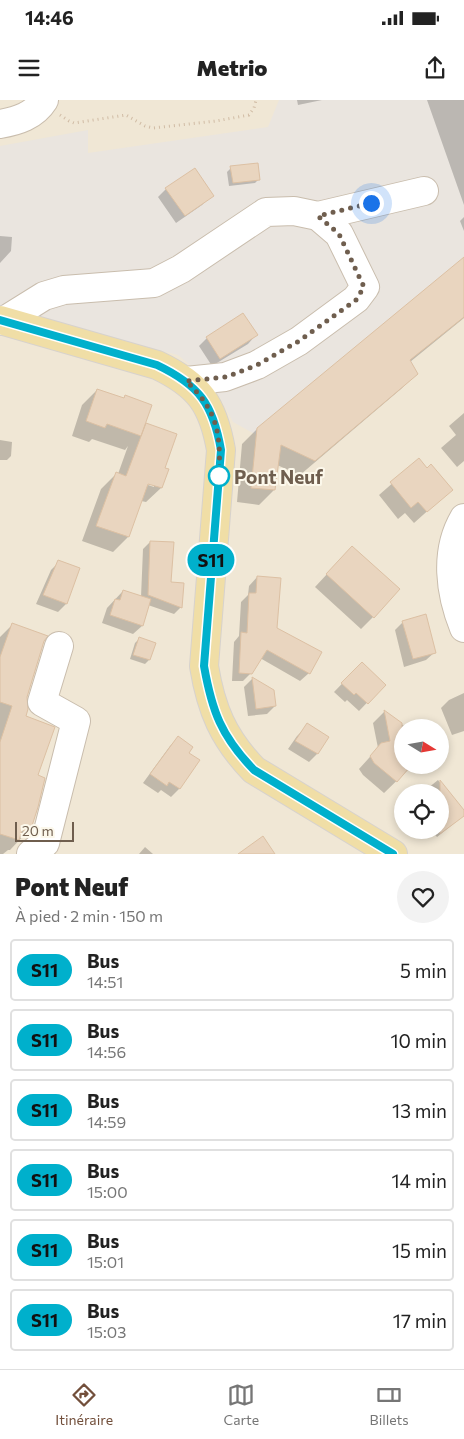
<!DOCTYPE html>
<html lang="fr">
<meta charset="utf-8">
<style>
:root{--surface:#fff;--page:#f2f2f2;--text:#222;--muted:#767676;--line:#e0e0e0;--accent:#724f3b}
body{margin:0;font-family:Commissioner,sans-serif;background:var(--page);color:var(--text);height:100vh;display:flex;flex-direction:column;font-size:19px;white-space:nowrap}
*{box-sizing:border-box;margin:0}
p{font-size:16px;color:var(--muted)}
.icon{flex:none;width:28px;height:28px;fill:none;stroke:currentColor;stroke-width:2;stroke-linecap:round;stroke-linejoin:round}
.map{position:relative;height:754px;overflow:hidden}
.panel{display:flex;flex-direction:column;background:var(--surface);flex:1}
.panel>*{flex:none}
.badge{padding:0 10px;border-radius:16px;font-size:18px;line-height:32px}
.needle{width:32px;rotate:101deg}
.tools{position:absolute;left:394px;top:619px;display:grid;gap:10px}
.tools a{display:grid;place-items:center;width:55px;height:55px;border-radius:50%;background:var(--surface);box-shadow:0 2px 8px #0003;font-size:25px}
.scale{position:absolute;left:15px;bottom:12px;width:59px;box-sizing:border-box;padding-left:5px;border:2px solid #6f5e4e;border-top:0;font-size:14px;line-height:18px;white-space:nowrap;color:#6f5e4e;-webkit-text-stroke:4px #fcf8eb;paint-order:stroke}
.you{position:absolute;width:25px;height:25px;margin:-12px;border:4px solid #fff;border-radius:50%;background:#1a73e8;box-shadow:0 0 0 8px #1a73e833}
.map>.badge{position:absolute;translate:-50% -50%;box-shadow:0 0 0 2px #fff}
.round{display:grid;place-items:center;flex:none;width:52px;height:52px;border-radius:26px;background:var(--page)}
.headline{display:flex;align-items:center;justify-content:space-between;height:85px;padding:0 15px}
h1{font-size:24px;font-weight:800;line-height:38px}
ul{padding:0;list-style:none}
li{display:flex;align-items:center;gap:15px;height:62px;margin:0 10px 8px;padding:0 5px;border:2px solid var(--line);border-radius:5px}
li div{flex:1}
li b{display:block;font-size:19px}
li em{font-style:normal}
li .badge{min-width:55px;font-weight:700;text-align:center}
.status{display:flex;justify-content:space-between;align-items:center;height:35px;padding:0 25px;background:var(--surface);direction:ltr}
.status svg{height:14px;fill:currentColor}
header{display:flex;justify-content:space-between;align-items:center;height:65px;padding:0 15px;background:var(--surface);font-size:22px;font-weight:800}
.tabs{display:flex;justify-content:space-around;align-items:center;height:70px;border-top:1px solid var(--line);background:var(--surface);font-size:14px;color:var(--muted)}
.tabs a{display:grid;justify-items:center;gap:2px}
.tabs .selected{color:var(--accent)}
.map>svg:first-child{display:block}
.residential{fill:#f0e7d5;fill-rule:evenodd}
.industrial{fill:#eae5df}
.shadow{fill:#0003;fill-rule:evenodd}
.building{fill:#e9d5bf;stroke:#dcc0a3}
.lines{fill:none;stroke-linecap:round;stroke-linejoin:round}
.minor-casing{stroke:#c9bdad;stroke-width:30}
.major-casing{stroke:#d7d2cd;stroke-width:30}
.path{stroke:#d0bba4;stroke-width:3;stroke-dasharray:1 4;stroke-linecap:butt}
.minor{stroke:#fff;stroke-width:28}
.major{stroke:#f0dea6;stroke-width:28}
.line-casing{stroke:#fff;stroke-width:11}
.line{stroke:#00b0cc;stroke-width:8}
.walk{stroke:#6f5e4e;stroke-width:5;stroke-dasharray:0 9}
.stop-dot{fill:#fff;stroke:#00b0cc;stroke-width:2.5}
.labels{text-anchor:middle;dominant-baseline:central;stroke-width:4;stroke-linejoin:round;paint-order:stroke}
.stop-label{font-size:19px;font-weight:bold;fill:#6f5e4e;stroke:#fcf8eb;text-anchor:start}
</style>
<div class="status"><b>14:46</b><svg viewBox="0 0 49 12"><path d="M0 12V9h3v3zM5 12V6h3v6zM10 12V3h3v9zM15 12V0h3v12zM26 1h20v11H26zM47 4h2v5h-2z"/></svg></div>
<header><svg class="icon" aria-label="menu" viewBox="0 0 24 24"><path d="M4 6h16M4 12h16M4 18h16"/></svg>Metrio<svg class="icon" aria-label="share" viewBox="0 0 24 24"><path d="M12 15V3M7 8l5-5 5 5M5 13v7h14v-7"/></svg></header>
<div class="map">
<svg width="464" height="754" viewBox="0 0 464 754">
<rect width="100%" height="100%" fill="#f9f4e6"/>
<path class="residential" d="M0 0H464V754H0ZM402 628H440V665H402ZM402 692H440V730H402Z"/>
<path class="industrial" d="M279 0H464V217L411 260 418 274 315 361 251 332 233 322 213 284 178 255 0 209V46L88 30V53L268 27Z"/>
<path class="shadow" d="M297 0H322L298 5Z
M427 0H464V105Z
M231 68 259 79 255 83 229 86 227 72Z
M166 89 210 97 202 105 176 123 158 97Z
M464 117V131L460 121Z
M0 136 12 137 11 151 0 163Z
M464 158V218L410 262 416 274 401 289 300 375 277 365 274 390 259 405 237 402 242 344 257 329Z
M256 235 248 244 212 266 199 246 207 238Z
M97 290 123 299 125 296 142 328 146 324 163 369 161 388 146 402 141 401 128 437 113 452 82 441 101 389 116 374H118L128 346 125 350 92 339 89 342 72 336 82 305ZM142 383 154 384V387Z
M464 313V361L457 367 441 348 456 335 449 326Z
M0 340 12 342 11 356 7 360H0Z
M419 360 427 369 451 390 414 423 405 413 398 419 379 395Z
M150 442 181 507 174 514 148 505 142 526 133 534 102 523 107 508 123 491 141 497 143 449Z
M341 459 373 517 361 529 315 487Z
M59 462 66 504 58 512 36 504 51 470Z
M257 477 275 528 309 573 300 581 260 558 251 573 243 581H232L234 542 239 536 241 502 248 495 249 486Z
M403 522 435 552 426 560 404 567 395 530Z
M12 525 43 541 26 597 24 617 37 676 28 731 10 750H8L3 754H0V537Z
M139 539 154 543 149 560 145 564 130 559 135 543Z
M362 563 384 585 359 611 347 600 345 602 334 592Z
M252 579 273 591 275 606 267 614 248 616 244 587Z
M464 593V631L452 635 441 608 449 600Z
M384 612 407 628H402V665H413L384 693 363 675 359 669 378 648 373 623Z
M306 627 327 638 317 654 309 662 288 649 297 636Z
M178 638 188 653 198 661 179 689 171 697 161 690 158 693 143 683 170 646Z
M438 680 464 712V715L437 737 431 730H440V692H423Z
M145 747 153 754H139Z"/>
<path class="building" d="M258 63 260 80 233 83 230 66Z
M195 68 214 96 185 116 165 88Z
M464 157V217L410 260 418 274 315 361 281 345 275 390 251 388 257 328Z
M243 213 258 235 220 259 206 237Z
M97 289 124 298 125 295 152 305 141 336 107 324 105 328 86 321Z
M146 323 177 334 165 368 169 369 162 388 148 384 129 437 96 426 116 372 126 376Z
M419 358 427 368 431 364 453 390 427 412 418 402 411 408 390 382Z
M150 441 174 442 171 482 184 483 182 508 148 495Z
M352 446 400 489 374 518 326 474Z
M58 460 80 468 67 504 43 495Z
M257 476 281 478 277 528 322 552 310 574 267 550 252 574 239 573 241 532 247 533 249 493H256Z
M123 490 151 499 143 526 110 515 115 499 120 500Z
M426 514 436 553 413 559 402 521Z
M12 523 48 536 44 541 27 597 28 609 26 616 55 627 38 675 45 678 38 707 30 732 22 730 19 740 0 734V642L12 606 0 602V557Z
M139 537 156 543 150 560 133 555Z
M362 562 386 585 368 604 356 593 354 595 341 583Z
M252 577 274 590 276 606 256 609Z
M384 610 402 623V665L409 668 397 682 374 663 370 656 381 643 390 641Z
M307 623 329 637 318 654 295 641Z
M178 636 193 647 189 653 200 660 180 689 169 682 167 686 150 674Z
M440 680 464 710V716L440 734Z
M263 736 275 754H238Z"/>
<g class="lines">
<g class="minor-casing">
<path id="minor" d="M0 24C17 21 34 16 44 0
M318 116 424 91
M4 221 44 196 64 190 154 183 181 169 266 112 294 111 318 116 339 134 365 187 356 199 299 241 257 265 225 277 186 281
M464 418C444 452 450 493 464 528
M31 754 45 743 76 621 42 602 59 546"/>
</g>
<g class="major-casing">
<path id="major" d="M0 220 157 265C199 285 213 304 221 350L204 566C211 609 223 638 254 670L393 754"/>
</g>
<path class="path" d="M60 15 69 21 74 23 126 15 145 26 153 28 216 21 249 15 254 8 256 0"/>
<use href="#minor" class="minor"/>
<use href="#major" class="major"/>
</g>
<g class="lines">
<g class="line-casing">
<path id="line" d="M0 220 157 265C199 285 213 304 221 350L204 566C212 611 221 636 254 670L393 754"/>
</g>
<use href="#line" class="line"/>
<path class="walk" d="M219 376C221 334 218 311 186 281L226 277 257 265 299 241 356 200 364 187 339 134 318 116 371 103"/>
</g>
<circle class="stop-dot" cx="219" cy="376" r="10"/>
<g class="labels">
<g class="stop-label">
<text x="234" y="376">Pont Neuf</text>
</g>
</g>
</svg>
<div class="tools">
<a><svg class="needle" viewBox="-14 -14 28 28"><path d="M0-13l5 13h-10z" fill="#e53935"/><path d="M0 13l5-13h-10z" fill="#767676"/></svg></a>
<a><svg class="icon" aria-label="locate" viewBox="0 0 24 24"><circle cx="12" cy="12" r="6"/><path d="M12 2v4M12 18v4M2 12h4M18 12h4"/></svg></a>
</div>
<div class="scale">20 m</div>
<div class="you" style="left:371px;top:103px"></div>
<b class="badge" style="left:211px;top:460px;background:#00b0cc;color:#111">S11</b>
</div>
<section class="panel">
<div class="headline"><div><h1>Pont Neuf</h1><p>À pied · 2 min · 150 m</p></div><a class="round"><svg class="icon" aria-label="heart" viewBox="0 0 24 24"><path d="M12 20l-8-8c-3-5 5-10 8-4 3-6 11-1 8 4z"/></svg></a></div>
<ul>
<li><span class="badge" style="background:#00b0cc;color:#111">S11</span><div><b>Bus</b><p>14:51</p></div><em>5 min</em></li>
<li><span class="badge" style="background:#00b0cc;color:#111">S11</span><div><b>Bus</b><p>14:56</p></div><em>10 min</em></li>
<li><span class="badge" style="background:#00b0cc;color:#111">S11</span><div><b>Bus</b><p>14:59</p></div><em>13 min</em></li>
<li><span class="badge" style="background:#00b0cc;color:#111">S11</span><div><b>Bus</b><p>15:00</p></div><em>14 min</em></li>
<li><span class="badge" style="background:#00b0cc;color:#111">S11</span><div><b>Bus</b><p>15:01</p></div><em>15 min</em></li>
<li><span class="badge" style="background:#00b0cc;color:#111">S11</span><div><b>Bus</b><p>15:03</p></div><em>17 min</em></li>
</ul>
</section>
<nav class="tabs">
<a class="selected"><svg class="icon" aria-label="directions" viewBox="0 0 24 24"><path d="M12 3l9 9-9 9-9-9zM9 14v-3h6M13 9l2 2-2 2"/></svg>Itinéraire</a>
<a><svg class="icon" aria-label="map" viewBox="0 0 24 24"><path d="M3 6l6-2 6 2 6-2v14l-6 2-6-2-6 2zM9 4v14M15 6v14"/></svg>Carte</a>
<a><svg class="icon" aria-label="tickets" viewBox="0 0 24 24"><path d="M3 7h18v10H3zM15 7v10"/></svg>Billets</a>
</nav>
